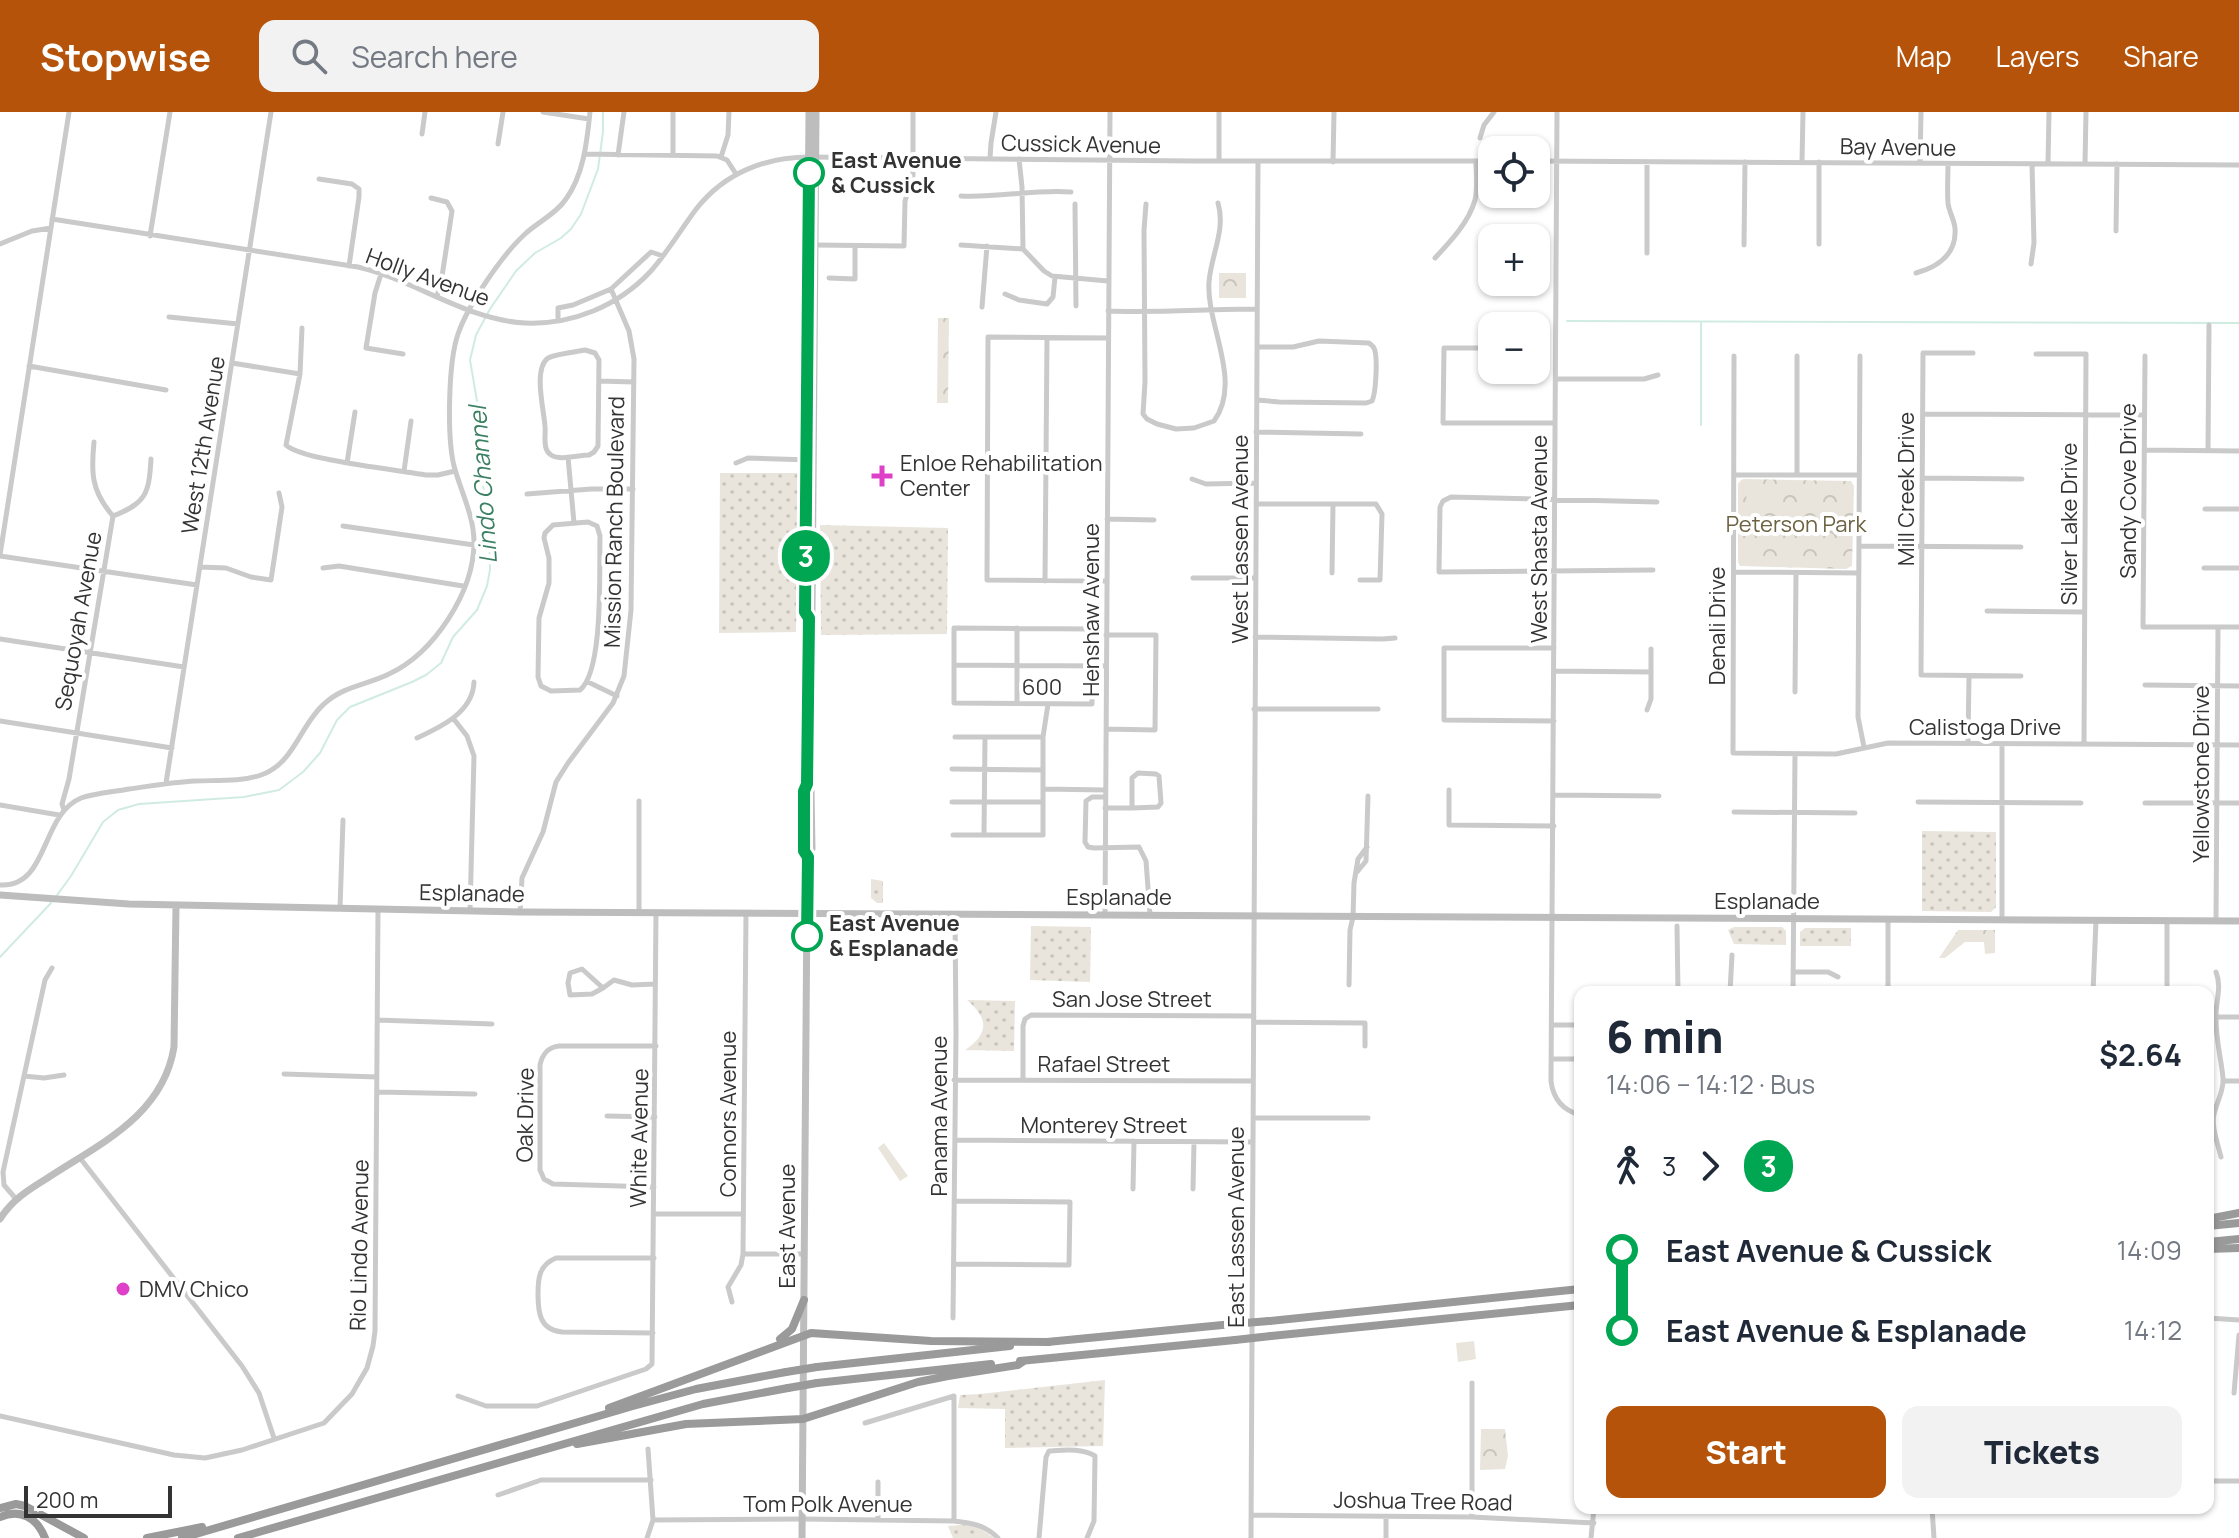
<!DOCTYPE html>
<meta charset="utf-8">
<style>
:root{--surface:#fff;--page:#f2f2f3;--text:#1f2937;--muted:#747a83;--accent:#b45309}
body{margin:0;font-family:Manrope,sans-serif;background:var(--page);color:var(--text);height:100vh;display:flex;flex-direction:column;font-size:30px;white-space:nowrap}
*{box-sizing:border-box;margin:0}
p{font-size:26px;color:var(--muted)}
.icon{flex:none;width:44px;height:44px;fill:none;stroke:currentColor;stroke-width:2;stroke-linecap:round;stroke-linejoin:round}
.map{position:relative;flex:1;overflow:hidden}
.details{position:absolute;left:1574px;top:874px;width:640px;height:528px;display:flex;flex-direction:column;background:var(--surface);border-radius:16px;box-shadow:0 2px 6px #0004}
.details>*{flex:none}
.badge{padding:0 16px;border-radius:26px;font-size:28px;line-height:52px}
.tools{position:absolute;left:1478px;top:24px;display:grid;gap:16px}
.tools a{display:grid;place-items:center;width:72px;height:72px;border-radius:16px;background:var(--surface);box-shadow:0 2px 6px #0004;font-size:40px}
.scale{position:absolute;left:24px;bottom:20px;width:148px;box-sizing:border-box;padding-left:8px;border:4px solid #333;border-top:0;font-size:22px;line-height:28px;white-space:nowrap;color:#333;-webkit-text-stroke:6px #fff;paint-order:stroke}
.map>.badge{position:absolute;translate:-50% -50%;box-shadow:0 0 0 4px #fff}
.legs{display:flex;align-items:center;gap:12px;height:88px;padding:0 32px;font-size:26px}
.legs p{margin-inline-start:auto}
.summary{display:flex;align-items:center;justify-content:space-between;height:136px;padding:0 32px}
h1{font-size:44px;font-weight:800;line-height:60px}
.primary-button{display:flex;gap:16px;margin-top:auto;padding:16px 32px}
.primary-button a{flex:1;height:92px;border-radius:16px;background:var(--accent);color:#fff;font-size:32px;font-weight:800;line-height:92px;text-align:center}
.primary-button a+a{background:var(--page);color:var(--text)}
ul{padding:0 32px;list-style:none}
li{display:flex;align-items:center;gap:28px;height:80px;font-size:30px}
li i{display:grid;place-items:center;width:12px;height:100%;margin:0 10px;background:currentColor}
li i::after{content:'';width:20px;height:20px;margin:-10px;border:6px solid;border-radius:50%;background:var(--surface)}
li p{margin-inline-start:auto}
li:first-child i{background:linear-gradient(#0000 50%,currentColor 0)}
li:last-child i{background:linear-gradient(currentColor 50%,#0000 0)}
header{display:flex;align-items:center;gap:48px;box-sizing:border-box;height:112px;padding:0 40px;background:var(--accent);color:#fff}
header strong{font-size:38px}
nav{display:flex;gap:44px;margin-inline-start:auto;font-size:28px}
.search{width:560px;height:72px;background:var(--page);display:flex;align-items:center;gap:20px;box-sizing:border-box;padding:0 28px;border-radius:16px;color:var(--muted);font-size:30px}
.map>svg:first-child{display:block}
.grass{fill:url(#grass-dots)}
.forest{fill:url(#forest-crowns)}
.pitch{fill:#e9e5dc}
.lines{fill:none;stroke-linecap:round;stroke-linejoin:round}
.stream{stroke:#d0ece1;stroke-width:2}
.minor{stroke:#cacaca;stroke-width:5}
.secondary{stroke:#bdbdbd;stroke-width:7}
.motorway{stroke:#9a9a9a;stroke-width:8}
.motorway-bridge{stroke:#9a9a9a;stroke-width:8}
.line-1-casing{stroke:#fff;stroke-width:18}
.line-1{stroke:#00a651;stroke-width:12}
.stop-1-dot{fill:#fff;stroke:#00a651;stroke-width:4}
.poi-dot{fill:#de40c7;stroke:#fff;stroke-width:3}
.labels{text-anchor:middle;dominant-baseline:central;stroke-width:8;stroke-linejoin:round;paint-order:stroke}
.street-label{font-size:22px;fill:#333;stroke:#fff}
.stop-label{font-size:22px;font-weight:bold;fill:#333;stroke:#fff;text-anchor:start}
.poi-label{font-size:22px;fill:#333;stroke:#fff;text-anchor:start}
.park-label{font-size:22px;fill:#6d6241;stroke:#fff}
.water-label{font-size:24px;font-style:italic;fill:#3c8064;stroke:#fff}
</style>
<header>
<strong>Stopwise</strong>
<div class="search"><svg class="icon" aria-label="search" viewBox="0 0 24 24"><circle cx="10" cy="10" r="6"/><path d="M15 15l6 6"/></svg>Search here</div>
<nav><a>Map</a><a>Layers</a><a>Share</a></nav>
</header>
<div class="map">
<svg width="2239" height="1426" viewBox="0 0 2239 1426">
<defs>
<pattern id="grass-dots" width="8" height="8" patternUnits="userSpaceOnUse" patternTransform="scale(2)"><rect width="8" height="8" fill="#e9e5dc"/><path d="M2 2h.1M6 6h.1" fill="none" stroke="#c8c5bd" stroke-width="1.8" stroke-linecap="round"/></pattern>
<pattern id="forest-crowns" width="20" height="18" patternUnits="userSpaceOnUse" patternTransform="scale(2)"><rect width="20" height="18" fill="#e9e5dc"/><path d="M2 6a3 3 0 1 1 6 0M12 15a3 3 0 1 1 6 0" fill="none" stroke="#c8c5bd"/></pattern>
</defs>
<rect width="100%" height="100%" fill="#fff"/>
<path class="grass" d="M720 361H798L796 520 719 521Z
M820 413 948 416 947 522 821 523Z
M1922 719 1996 720V795L1991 800 1922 799Z
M871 767 883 769V791H877L871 786Z
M1031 814 1091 815 1090 870 1030 868Z
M1734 815H1782L1786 819V833L1734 832 1728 818Z
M1805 816H1851V834H1800V820Z
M967 888 1015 889 1014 939 965 938C990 921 988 906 967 888Z
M1105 1268 1103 1334 1005 1336V1297L958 1296 960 1283 980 1282Z
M971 1412 981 1417 994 1426H953L948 1414Z"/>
<path class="forest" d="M1219 161H1246V186H1219Z
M938 206H949L948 291H937Z
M1744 367 1851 369 1854 374 1852 454 1846 457 1740 454 1738 450V372L1741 368Z
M1958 818H1995V841L1985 842 1984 830H1965L1945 846H1939Z
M1481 1317H1505L1508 1344 1505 1357 1480 1358Z"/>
<path class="pitch" d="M1747 376H1770V392H1746Z
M884 1031 908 1064 900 1069 878 1036Z
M1474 1229 1476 1247 1458 1250 1456 1231Z"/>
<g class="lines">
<path class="stream" d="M1567 209 2239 211
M1701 313V210
M55 786 71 764 103 710 118 698 139 692 244 685 279 678 303 660 320 641 337 608 350 595 412 570 426 563 441 551 453 525 477 498 487 474 490 458 489 409 483 373 478 360 473 312 477 289 470 248 476 223 490 197 516 159 535 141 561 126 571 117 581 102 598 57 603 20V0
M0 845 51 791"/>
<path class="minor" d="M543 0 589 7
M1557 0 1551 969C1553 986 1562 998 1580 1003
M422 22 425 0
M1480 26 1484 13 1494 0
M498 32 503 0
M584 42 717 44 727 48 736 62
M618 43 624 0
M673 43V0
M721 45 728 23 729 0
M990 46 991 31 996 0
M1019 47 1022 75 1023 137 1044 159 1052 164 1108 169
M1219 49V0
M1536 49 2239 53
M1333 50 1334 0
M1802 50 1803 0
M1819 50V132
M1920 51 1921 0
M2048 52 2049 0
M2085 52 2086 0
M319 67 352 72 359 77V85L349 154
M961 84C998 86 1034 77 1071 80
M431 86 447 90 452 99 441 171 437 184
M1075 92 1076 194
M1146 92 1144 118 1145 270 1143 302 1147 307 1157 312 1176 317 1194 316 1214 309C1243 269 1206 213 1209 170 1211 143 1226 118 1218 91
M52 107 358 155C415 168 466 208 525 211 572 213 618 194 650 160 668 140 681 117 697 96 725 61 765 45 809 45L1193 49H1492
M2116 119 2117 52
M150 124 170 0
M0 132 32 119 51 116
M815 133 904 134 905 89 913 64V0
M961 133 1023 137
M1744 133 1745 50
M1647 141V50
M1435 146C1450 130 1469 110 1475 88 1478 76 1476 61 1476 49
M2031 152 2034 131 2032 52
M1916 161C1938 155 1957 142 1955 116 1954 107 1949 100 1948 91 1947 78 1948 65 1948 52
M381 162 375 181 366 236 403 242
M829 166 855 167V134
M1005 182 1019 188 1047 192 1053 185 1055 165
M982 195 987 134
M1108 199C1158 201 1207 197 1257 197
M169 205 238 212
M558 209V196L573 193 611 177 651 140 663 144
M302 216 300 262 286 333C301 348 399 358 426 363H438L455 359
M1480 236H1444L1443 311H1555
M585 238 595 241 599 248 598 334 594 340 589 343C578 343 560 349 551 343 542 337 546 323 545 314 544 298 533 257 548 246 555 242 576 240 585 238Z
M1973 241H1923L1921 563 2021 564
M2036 242H2086L2084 632
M1734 244 1733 641 1836 642 1888 631 2239 633
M1860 244 1858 605 1864 635
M2145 244 2143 515H2239
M232 251 300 262
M29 254 166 278
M1556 267H1644L1658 263
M599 269 634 270
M1257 288 1279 290 1366 291 1372 289C1376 281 1378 244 1374 236 1373 234 1370 232 1369 231L1319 229 1293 235H1257
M1923 302 2144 303
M1256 320 1361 322
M2144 338 2239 339
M2208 339 2209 213
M568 345 574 411
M347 351 355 300
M736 351 748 346 810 348
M404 359 411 309
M1734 363H1859
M1797 363V244
M1922 366 2022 367
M1192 367 1206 372 1256 371
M527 382 591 377H633
M1256 392H1376L1382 402 1380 468H1360
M2205 397H2239
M113 404C146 391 149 382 151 347
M1107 407 1154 408
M588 410 597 414 600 424C599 456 604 559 580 578L551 579 541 574 538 565 539 506 549 471V446L544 426 545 421 553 413Z
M343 414 474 433
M1859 434 2021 435
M0 443 69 0
M0 444 197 473
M200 455 226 456 251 465 271 468 282 395 279 381
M323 456 339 454 463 474
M2204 456H2239
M1653 458 1439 460 1440 395 1443 389 1451 385 1657 390
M1734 460 1859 461
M1332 461 1333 392
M1193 466H1255
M1045 469 1047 226
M1107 469 987 468 988 225 1108 226
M1987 499 2084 500
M1092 517 954 516V591L1092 592V512
M1255 525 1383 527 1395 526
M0 527 184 555
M954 553 1106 554
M1554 559 1651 560
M588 570 617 584
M2145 573 2239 574
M1795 580 1796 461
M1017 591V516
M1254 597H1378
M1647 598 1651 587V537
M453 606 467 624 474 644 470 799
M0 609 172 636
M1554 609 1444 608V536H1554
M1106 617 1155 618 1156 523H1106
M955 625H1043
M417 626C441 615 473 600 474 570
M1968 631 1969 564
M952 657 1043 658
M1138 661 1156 662 1159 664 1161 691 1158 695 1132 696V666Z
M166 671 271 0
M1043 677 1105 678
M1449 678V713L1554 714
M1554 683 1659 684
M1105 685H1092L1086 689 1085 730 1088 735 1094 736 1139 735 1146 749 1150 803
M639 689V800
M952 690H1043
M1918 690 2081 691
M2145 691H2239
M0 693 59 703
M1105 696H1132
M64 698 62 692 69 667 113 404C91 379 91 360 94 330
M1734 700 1855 701
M953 723H1043V625L1048 592
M984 723 985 625
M1357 760 1366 749 1368 684
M0 773C49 776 40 703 81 686 96 681 113 680 129 677 151 674 173 670 195 669 217 668 240 670 261 663 294 652 300 613 324 592 343 574 367 573 389 562 434 541 474 480 474 430 474 404 461 380 454 354 447 325 448 251 458 222 468 193 502 143 525 122 538 110 556 102 566 87 584 62 587 29 590 0
M340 796 343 708
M520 800 522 766 543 720 556 670 568 651 613 591 624 564 631 498 634 247 629 219 611 177
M1105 803 1110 0
M2002 808V632
M2216 809 2218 515
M1677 814 1678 880
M582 857 603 876 592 882 570 883 568 871 570 861Z
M1793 860H1828L1838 865
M2216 860C2222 875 2216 888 2216 903 2215 924 2221 945 2223 966 2224 979 2217 989 2214 1002 2211 1015 2218 1032 2221 1045
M1349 873 1350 818 1353 805 1354 771 1358 747 1367 735
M603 876 614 868 632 873 655 872
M1730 880 1732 843
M1793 880 1795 642
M1888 880V807
M2093 880 2096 808
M2167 880V809
M2216 905H2239
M377 908 492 912
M1254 910 1365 911V934
M1552 913H1580
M1552 947H1580
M284 962 377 965
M24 964 44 966 64 963
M954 968 1253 969
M1023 968V914L1025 907 1031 903 1254 904
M2223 969H2239
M377 980 475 982
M607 1004 655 1005
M1253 1006H1368
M955 1028 1253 1030
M80 1046 242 1254 259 1281 274 1326
M654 1075 553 1072 544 1067 540 1058V953C542 943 548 935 559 934H656
M1133 1077 1134 1029
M1193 1077 1194 1030
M16 1087 4 1073 3 1060 45 868 52 856
M654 1102H743
M743 1142H804
M954 1152 1069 1153 1070 1090 955 1089
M732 1190 728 1175 741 1153 743 1142 746 801
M953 1206 956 921 955 802
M2208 1206 2239 1208
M653 1221 562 1220C540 1218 538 1201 538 1182 538 1166 539 1153 556 1146H654
M1472 1271V1405
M2234 1281 2239 1223
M458 1284 486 1294H537L646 1257 652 1252 656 800
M0 1304 174 1343 205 1346 242 1338 324 1311 352 1282 367 1256 373 1234 375 1219 378 797
M865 1311 954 1284V1409
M2208 1369H2239
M498 1383 541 1368H651
M1932 1396 1934 1426
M1251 1403 1472 1405 1594 1411
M1386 1406V1426
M653 1408 803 1407 954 1409C972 1411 985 1413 998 1426
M878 1408V1370
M647 1426 653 1408 648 1337
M1039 1426 1046 1345 1049 1339C1065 1338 1082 1336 1095 1344L1094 1409 1087 1426
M1251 1426 1258 49
M1591 1426 1594 1396"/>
<path class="secondary" d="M809 506 805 500 809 0
M808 745 804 739V679L807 672 809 506 812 499 816 0
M0 783 129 792 520 800 2239 809
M0 1107C12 1088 28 1078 46 1067 99 1032 163 1004 174 935L176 793
M802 1426 807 790 808 745 812 737 811 678 807 672"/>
<path class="motorway" d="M2208 1107 2239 1101
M2208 1114 2239 1111
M2208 1130 2239 1127
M2208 1137 2239 1136
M1269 1209 1580 1177
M1271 1224 1580 1193
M780 1227 792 1217 804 1188
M1047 1230 1233 1212
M1020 1249 1235 1228
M817 1255 1010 1234
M817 1271 991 1252
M609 1296 811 1221 931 1229 1050 1230
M577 1332 686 1312 803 1307 918 1270 948 1264 1018 1253 1024 1249
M0 1396 16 1392 25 1394 84 1426
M0 1405C21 1396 37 1406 45 1426
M147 1426 202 1415
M182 1426 633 1294 696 1277 786 1260
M238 1426 703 1292 788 1276"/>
<path class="motorway-bridge" d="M1233 1212 1269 1209
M1235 1228 1271 1224
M786 1260 817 1255
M788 1276 817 1271"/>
</g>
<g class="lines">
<g class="line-1-casing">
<path id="line-1" d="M807 824 808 745 804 739V679L807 672 809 506 805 500 809 61"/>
</g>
<use href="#line-1" class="line-1"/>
</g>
<g class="stop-1-dot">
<circle cx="809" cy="61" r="14"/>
<circle cx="807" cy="824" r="14"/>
</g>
<g class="poi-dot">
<path d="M878 352h8v8h8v8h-8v8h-8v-8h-8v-8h8z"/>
<circle cx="123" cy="1177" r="8"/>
</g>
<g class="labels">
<g class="street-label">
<text transform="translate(1081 32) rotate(1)">Cussick Avenue</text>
<text transform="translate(1898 35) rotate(1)">Bay Avenue</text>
<text transform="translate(428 165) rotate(20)">Holly Avenue</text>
<text transform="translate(203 333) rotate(-81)">West 12th Avenue</text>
<text transform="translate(1906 377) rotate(-90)">Mill Creek Drive</text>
<text transform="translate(2128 379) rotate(-90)">Sandy Cove Drive</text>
<text transform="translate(614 410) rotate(-89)">Mission Ranch Boulevard</text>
<text transform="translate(2069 412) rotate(-90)">Silver Lake Drive</text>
<text transform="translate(1240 427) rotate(-90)">West Lassen Avenue</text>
<text transform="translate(1539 427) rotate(-90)">West Shasta Avenue</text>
<text transform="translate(1091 498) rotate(-90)">Henshaw Avenue</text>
<text transform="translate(78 509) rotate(-80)">Sequoyah Avenue</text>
<text transform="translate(1717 514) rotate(-90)">Denali Drive</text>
<text x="1042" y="575">600</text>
<text x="1985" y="615">Calistoga Drive</text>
<text transform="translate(2201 662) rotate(-90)">Yellowstone Drive</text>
<text transform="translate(472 781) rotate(1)">Esplanade</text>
<text x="1119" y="785">Esplanade</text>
<text x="1767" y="789">Esplanade</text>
<text x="1132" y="887">San Jose Street</text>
<text x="1104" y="952">Rafael Street</text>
<text transform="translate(728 1002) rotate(-90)">Connors Avenue</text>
<text transform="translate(525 1003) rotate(-89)">Oak Drive</text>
<text transform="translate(939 1004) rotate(-90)">Panama Avenue</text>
<text x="1104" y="1013">Monterey Street</text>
<text transform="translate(639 1026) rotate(-89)">White Avenue</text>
<text transform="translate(787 1114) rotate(-90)">East Avenue</text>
<text transform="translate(1236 1115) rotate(-90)">East Lassen Avenue</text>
<text transform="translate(359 1133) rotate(-89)">Rio Lindo Avenue</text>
<text transform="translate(1423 1389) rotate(1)">Joshua Tree Road</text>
<text x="828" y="1392">Tom Polk Avenue</text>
</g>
<g class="stop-label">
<text x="831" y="48">East Avenue<tspan x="831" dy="25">&amp; Cussick</tspan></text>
<text x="829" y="811">East Avenue<tspan x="829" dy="25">&amp; Esplanade</tspan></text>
</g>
<g class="poi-label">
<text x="900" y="351">Enloe Rehabilitation<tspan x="900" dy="25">Center</tspan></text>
<text x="139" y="1177">DMV Chico</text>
</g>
<g class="park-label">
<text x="1796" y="412">Peterson Park</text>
</g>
<g class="water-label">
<text transform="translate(482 373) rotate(-94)">Lindo Channel</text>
</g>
</g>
</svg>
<div class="tools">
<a><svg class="icon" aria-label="locate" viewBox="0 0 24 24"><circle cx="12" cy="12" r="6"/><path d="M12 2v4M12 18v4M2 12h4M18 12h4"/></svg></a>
<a>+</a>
<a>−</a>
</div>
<div class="scale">200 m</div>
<b class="badge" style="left:806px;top:444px;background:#00a651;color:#fff">3</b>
<section class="details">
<div class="summary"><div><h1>6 min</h1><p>14:06 – 14:12 · Bus</p></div><b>$2.64</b></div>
<div class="legs"><svg class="icon" aria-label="walk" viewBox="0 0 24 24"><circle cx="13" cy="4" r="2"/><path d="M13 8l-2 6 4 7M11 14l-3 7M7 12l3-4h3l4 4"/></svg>3<svg class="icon" aria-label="forward" viewBox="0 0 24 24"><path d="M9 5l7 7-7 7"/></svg><b class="badge" style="background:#00a651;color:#fff">3</b></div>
<ul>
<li><i style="color:#00a651"></i><b>East Avenue &amp; Cussick</b><p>14:09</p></li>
<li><i style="color:#00a651"></i><b>East Avenue &amp; Esplanade</b><p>14:12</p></li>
</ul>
<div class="primary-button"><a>Start</a><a>Tickets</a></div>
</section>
</div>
